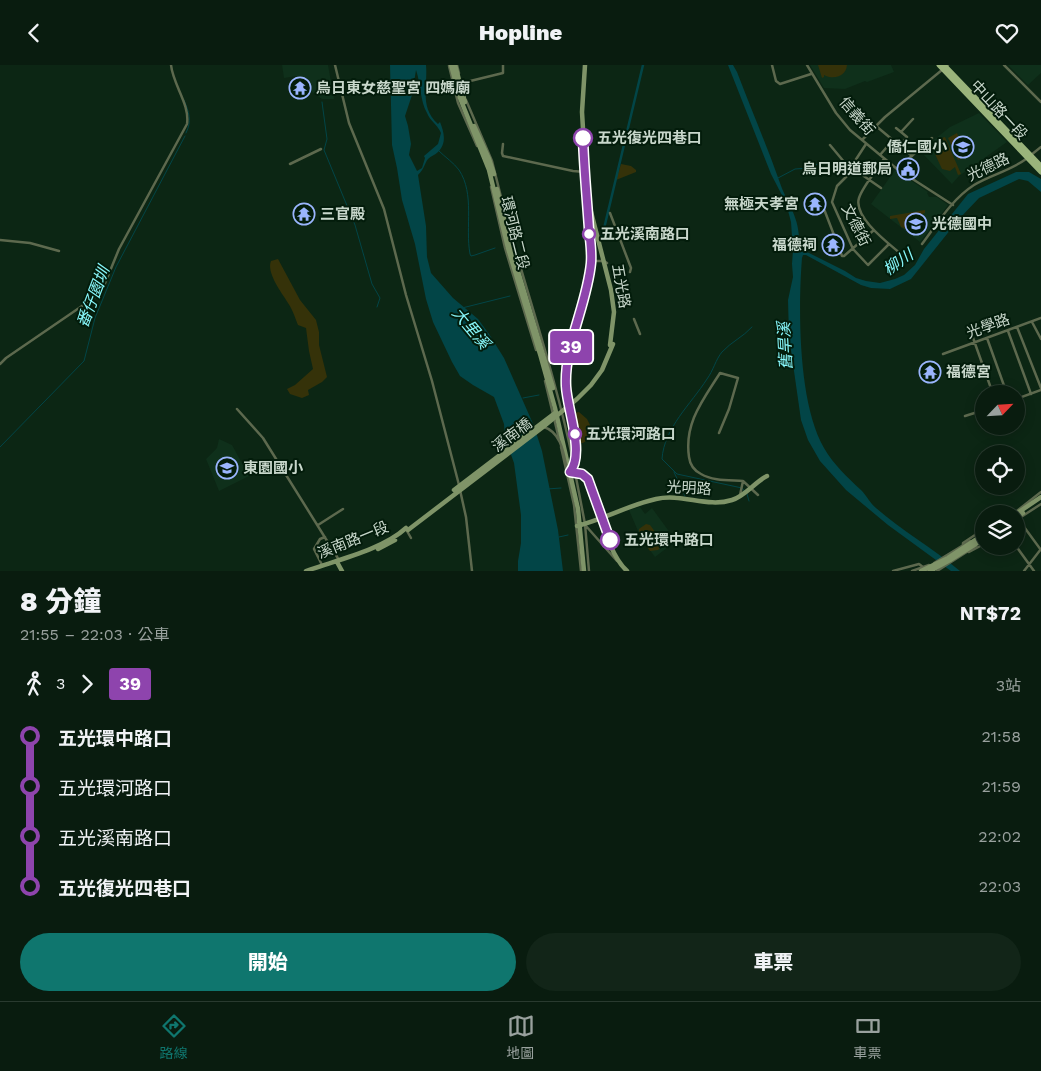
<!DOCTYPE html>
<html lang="zh-TW">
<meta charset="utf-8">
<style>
:root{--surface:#091c0f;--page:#122518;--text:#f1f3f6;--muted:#99a19e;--line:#293a2f;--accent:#0f766e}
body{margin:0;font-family:"Work Sans","Noto Sans TC",sans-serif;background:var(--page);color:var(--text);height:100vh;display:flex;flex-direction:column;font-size:19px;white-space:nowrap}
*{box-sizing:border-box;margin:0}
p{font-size:16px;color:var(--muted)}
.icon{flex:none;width:28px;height:28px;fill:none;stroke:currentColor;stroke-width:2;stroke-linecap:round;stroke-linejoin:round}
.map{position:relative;height:506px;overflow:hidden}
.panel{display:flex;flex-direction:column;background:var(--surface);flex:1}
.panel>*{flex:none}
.badge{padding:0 10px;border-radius:4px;font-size:18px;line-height:32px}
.needle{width:32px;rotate:65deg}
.buttons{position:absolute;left:975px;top:320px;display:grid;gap:10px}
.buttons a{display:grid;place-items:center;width:50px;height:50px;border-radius:50%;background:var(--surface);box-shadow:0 2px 12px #0003,0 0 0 1px var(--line);font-size:25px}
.map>.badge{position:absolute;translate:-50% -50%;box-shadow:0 0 0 2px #fff}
.legs{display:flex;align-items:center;gap:8px;height:55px;padding:0 20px;font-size:16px}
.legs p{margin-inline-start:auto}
.summary{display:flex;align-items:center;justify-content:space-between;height:85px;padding:0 20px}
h1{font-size:28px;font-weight:800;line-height:38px}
.action{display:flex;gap:10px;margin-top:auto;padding:10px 20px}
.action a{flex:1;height:58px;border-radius:30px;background:var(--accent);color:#fff;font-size:20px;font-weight:800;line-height:58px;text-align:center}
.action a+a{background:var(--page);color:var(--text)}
ul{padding:0 20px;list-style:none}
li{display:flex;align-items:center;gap:18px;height:50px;font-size:19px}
li i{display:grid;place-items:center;width:8px;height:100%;margin:0 6px;background:currentColor}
li i::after{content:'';width:12px;height:12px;margin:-6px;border:4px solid;border-radius:50%;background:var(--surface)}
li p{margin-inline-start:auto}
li:first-child i{background:linear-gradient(#0000 50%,currentColor 0)}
li:last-child i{background:linear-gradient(currentColor 50%,#0000 0)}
header{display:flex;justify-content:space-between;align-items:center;height:65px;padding:0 20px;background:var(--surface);font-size:22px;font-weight:800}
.dock{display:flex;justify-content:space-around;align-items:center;height:70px;border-top:1px solid var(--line);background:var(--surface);font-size:14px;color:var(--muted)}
.dock a{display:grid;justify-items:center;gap:2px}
.dock .active{color:var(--accent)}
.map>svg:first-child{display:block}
.built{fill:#0f301b}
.green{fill:#353209}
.water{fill:#024547;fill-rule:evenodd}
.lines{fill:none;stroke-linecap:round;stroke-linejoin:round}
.stream{stroke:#024547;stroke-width:1}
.canal{stroke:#024547;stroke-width:2.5}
.street{stroke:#5d694e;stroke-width:2.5}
.secondary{stroke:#7f9468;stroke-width:4.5}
.primary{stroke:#9ab47b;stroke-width:5}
.street-bridge{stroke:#5d694e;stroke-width:2.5}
.secondary-bridge{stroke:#7f9468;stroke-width:4.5}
.line-1-casing{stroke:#fff;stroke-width:11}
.line-1{stroke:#8e44ad;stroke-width:8}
.stop-1-dot{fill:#fff;stroke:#8e44ad;stroke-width:2.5}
.labels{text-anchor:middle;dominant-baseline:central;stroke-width:4;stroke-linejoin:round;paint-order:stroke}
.poi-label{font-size:15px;font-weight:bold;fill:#c8d7cb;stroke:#031c0b;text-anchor:start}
.street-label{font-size:15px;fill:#c8d7cb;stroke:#031c0b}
.stop-label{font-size:15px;font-weight:bold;fill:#c8d7cb;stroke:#031c0b;text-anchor:start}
.water-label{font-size:16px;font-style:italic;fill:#88f8fc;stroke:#031c0b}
</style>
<header><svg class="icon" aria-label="back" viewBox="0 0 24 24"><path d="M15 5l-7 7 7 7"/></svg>Hopline<svg class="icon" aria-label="heart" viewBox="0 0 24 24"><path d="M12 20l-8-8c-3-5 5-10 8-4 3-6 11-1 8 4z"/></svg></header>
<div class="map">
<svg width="1041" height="506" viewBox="0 0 1041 506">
<rect width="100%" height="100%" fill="#0c2614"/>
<path class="built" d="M282 0H328L334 34H322L312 27 296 11 284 13Z
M810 0H891L894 7 867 17 865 16 845 24 824 23Z
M1008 0H1041V8L1028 20Z
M979 48 1007 77 959 111 952 119 920 86 950 62Z
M895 105 928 127 927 128 929 132H937L948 140 920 177 871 139Z
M219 374 232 380 249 411 219 426 206 394 217 383Z
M640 442 645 449 652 443 676 476 655 492 641 473 629 445Z"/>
<path class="green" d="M818 0H847C846 12 833 15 824 10V12L822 13Z
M957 68 967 91 958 95 948 73Z
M945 72 961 109 958 110 955 102 950 106 942 104 934 87 936 79 944 77 942 73Z
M621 99 631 101 636 105V107L616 115Z
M925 145V148L922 149C924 155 921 165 914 168L901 162 897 153 890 154V151Z
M278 194 300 235 316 255 319 267V280L327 312 322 317 308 325 309 330 302 333 290 329 287 324 295 320 313 304 309 286 306 263 298 260C295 253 293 245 288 238 282 228 266 208 271 196Z
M579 347 587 354 595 370 583 378H579L573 348Z
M646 459 650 460 664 479 658 485 650 486 639 470V464Z"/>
<path class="water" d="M390 0H426C428 21 419 42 438 59L440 57C444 67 447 78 438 87 435 90 431 91 428 94 424 99 425 103 418 110L426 161 427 192 431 208 453 233 478 254 489 269 504 293 534 361 542 386 558 465 563 506H518V496L521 478V450L514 398 505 373 504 359 494 332 473 320 460 311 452 297 433 257 426 234 415 179 402 135 397 103 392 80ZM416 5C421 19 420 36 427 48 430 56 438 60 441 68L438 79 424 91 425 93 422 103 417 106 409 90 411 79 408 61 405 51 412 30Z
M728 0H733L737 7C751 44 767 81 780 118 787 138 798 150 799 172L802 175 805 186 845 206 856 213 866 216 880 218 895 214 904 210 915 200 924 184 968 129 1016 107H1029L1041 114V127L1028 116 1019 114 979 133 959 154 911 214 890 224 871 223 861 220 806 190H803L802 193C798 244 798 338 824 383 834 400 847 412 861 425 867 431 870 438 876 443 902 466 933 483 960 506H951L888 460 846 425 820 396 808 375 801 355 789 271 788 235 793 212 792 199 793 185 791 157 786 138 771 109Z"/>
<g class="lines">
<path class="stream" d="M184 35C189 47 192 56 186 68
M322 37 327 74 324 85 355 160 372 219 380 233 377 242
M439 86C445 92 454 98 459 105 475 129 465 162 470 189L471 191 475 190 495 183
M778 113 795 104 809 103 820 98
M462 243 510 231
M523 333 539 330
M0 382 84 296 95 253 116 202 185 71
M674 407 685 431
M547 424 561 423
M749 436 747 429 742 423 677 409 662 394C664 363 691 339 707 314 713 306 716 294 722 287 731 277 743 272 752 262
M559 472 568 470"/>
<path class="canal" d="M602 172 643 0"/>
<path class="street" d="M335 0 349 58 384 144 406 230 432 316 459 420
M457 0 459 8
M772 0 776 16 780 19 811 9
M807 0 836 48 850 65 897 104 953 140
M1004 0 1041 37
M449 1 458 38 477 81
M462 18 503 8V0
M466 35 492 96 502 136
M876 61 912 91
M896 63 901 67 913 54
M862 75 885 52 948 0
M503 79 502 88 503 91 573 106 585 107
M830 80 845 98 881 123
M899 81 907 72 901 67
M880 90 892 76
M1031 90 1041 82
M884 94C877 105 863 121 859 133 853 152 888 178 901 189
M290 99 321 84
M851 102 866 79
M854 104 837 121 832 137 853 184 868 200 889 179
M897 104 932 73
M491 122 505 183 536 285
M819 131 842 191H844L874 165
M610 148 631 203 630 207
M506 151C528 232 556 313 573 396
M0 175 30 178 59 186
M786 178H808
M922 179C937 159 952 134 974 120 990 110 1010 106 1026 94
M591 196H604L607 198
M634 254 640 269
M1032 257 1041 274
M1017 262 1041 323
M1008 266 1031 329
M972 270 993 329
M987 273 1007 329
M943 289 1041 253
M0 299 6 293 101 228 119 184 187 59C190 39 173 20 171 0
M545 316 559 374
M1016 334 1041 325
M237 344 263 373 339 495
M965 351 984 345
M719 368 729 344 738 313 720 308C703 335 684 358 689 392 690 400 693 405 701 409 713 416 729 415 743 416
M561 382 574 440 581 506
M574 402 585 459 589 506
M743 416 758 430
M460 425 466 452 472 506
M740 430 743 416
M1007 449 1014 446
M1013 449 1041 427
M1018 454 1041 439
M1019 455 1041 485
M318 460 343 444
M586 461 617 496
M407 466 411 473
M963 481V478L984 464
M1016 481 1034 506
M966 486 969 487 984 479
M322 500 314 484 320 474 325 472
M893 506 919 499 928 506
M1024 506 1041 484"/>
<path class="secondary" d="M451 0 460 33 489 105 508 183 540 289 555 343 578 444 584 506
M455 0 465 37
M585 0 582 47 587 131 611 225 614 247 610 280
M474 61 489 94 494 109
M497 124 511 183 553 323
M570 407 582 409 588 414C602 442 604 484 627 506
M569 408C586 391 567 343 566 320 565 287 580 255 587 223 592 197 589 173 588 147
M1016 449 1041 432
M1016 453 1023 448
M577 461C604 454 629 440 656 434 682 428 707 443 732 435 745 431 755 417 767 411
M378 484 395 475
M337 497 342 506
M306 506C337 495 382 485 406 463"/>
<path class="primary" d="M939 0 1041 107
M944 0 1041 101"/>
<path class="street-bridge" d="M544 362C563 368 564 393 568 409
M934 498 970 476
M912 506 929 500
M937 506 976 481"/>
<path class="secondary-bridge" d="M454 425 555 348
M408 465 543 362 577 334 591 320 602 305 613 279
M921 506 948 493 980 472
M930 506 950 495 982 475"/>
</g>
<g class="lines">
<g class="line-1-casing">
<path id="line-1" d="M583 73C584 104 587 134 589 164 590 175 592 187 591 198 587 240 564 280 566 321 567 344 585 388 570 407L582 409 588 414 610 475"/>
</g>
<use href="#line-1" class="line-1"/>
</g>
<defs>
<g id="temple-ring" transform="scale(1.125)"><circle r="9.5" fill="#031c0b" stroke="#9ab5fd" stroke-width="1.5"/><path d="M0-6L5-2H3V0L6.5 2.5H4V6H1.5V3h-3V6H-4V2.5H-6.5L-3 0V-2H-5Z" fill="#9ab5fd"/></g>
<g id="school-ring" transform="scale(1.125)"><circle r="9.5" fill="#031c0b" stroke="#9ab5fd" stroke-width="1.5"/><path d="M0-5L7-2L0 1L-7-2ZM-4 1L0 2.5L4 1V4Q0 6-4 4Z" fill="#9ab5fd"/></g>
<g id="civic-ring" transform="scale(1.125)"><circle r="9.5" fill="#031c0b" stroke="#9ab5fd" stroke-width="1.5"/><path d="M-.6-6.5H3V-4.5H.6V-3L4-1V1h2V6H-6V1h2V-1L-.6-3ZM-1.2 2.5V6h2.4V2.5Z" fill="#9ab5fd"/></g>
</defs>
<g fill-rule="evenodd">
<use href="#temple-ring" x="300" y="23"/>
<use href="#school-ring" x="963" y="82"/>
<use href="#civic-ring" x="908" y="104"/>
<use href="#temple-ring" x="815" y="139"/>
<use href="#temple-ring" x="304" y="149"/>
<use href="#school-ring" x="916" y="159"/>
<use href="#temple-ring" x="833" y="180"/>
<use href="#temple-ring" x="930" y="307"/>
<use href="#school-ring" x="227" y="403"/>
</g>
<g class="stop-1-dot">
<circle cx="583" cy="73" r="9"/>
<circle cx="589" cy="169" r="6"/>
<circle cx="575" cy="369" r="6"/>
<circle cx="610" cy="475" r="9"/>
</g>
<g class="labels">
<g class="poi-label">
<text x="316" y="23">烏日東女慈聖宮 四媽廟</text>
<text x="947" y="82" text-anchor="end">僑仁國小</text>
<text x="892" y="104" text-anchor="end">烏日明道郵局</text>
<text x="799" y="139" text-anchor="end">無極天孝宮</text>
<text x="320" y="149">三官殿</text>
<text x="932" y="159">光德國中</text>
<text x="817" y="180" text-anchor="end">福德祠</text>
<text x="946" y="307">福德宮</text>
<text x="243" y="403">東園國小</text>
</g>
<g class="street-label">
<text transform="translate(999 45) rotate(47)">中山路一段</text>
<text transform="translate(857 51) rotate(49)">信義街</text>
<text transform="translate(988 102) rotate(-26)">光德路</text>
<text transform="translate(856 160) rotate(63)">文德街</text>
<text transform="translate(515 168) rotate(76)">環河路二段</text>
<text transform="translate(621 221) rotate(80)">五光路</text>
<text transform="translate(988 261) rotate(-20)">光學路</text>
<text transform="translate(512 370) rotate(-37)">溪南橋</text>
<text transform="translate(689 423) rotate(3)">光明路</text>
<text transform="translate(353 475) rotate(-22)">溪南路一段</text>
</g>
<g class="stop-label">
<text x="597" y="73">五光復光四巷口</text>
<text x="600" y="169">五光溪南路口</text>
<text x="586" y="369">五光環河路口</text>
<text x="624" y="475">五光環中路口</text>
</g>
<g class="water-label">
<text transform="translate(898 197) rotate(-35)">柳川</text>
<text transform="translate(93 232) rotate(-69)">番仔園圳</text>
<text transform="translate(471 263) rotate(50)">大里溪</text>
<text transform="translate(785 281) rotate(-93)">舊旱溪</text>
</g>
</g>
</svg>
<div class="buttons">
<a><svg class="needle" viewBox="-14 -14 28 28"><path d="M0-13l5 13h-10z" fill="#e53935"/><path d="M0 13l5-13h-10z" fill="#99a19e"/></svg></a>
<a><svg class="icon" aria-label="locate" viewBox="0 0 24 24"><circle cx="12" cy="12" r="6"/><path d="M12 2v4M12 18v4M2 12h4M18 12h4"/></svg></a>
<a><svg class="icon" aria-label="layers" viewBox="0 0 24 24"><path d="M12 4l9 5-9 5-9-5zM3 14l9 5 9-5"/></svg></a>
</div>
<b class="badge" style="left:571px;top:282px;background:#8e44ad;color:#fff">39</b>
</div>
<section class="panel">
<div class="summary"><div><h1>8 分鐘</h1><p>21:55 – 22:03 · 公車</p></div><b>NT$72</b></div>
<div class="legs"><svg class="icon" aria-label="walk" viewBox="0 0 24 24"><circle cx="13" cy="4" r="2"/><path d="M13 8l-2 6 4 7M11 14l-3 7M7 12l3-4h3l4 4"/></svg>3<svg class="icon" aria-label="forward" viewBox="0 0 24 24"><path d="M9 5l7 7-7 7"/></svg><b class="badge" style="background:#8e44ad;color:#fff">39</b><p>3站</p></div>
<ul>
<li><i style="color:#8e44ad"></i><b>五光環中路口</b><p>21:58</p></li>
<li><i style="color:#8e44ad"></i><span>五光環河路口</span><p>21:59</p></li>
<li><i style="color:#8e44ad"></i><span>五光溪南路口</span><p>22:02</p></li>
<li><i style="color:#8e44ad"></i><b>五光復光四巷口</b><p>22:03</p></li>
</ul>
<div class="action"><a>開始</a><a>車票</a></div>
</section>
<nav class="dock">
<a class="active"><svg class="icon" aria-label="directions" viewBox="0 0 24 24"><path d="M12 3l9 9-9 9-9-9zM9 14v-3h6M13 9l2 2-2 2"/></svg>路線</a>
<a><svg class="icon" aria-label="map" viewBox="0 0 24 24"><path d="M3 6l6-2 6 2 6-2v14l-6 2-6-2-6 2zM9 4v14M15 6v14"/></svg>地圖</a>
<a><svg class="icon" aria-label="tickets" viewBox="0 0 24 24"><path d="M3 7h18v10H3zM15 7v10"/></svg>車票</a>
</nav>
